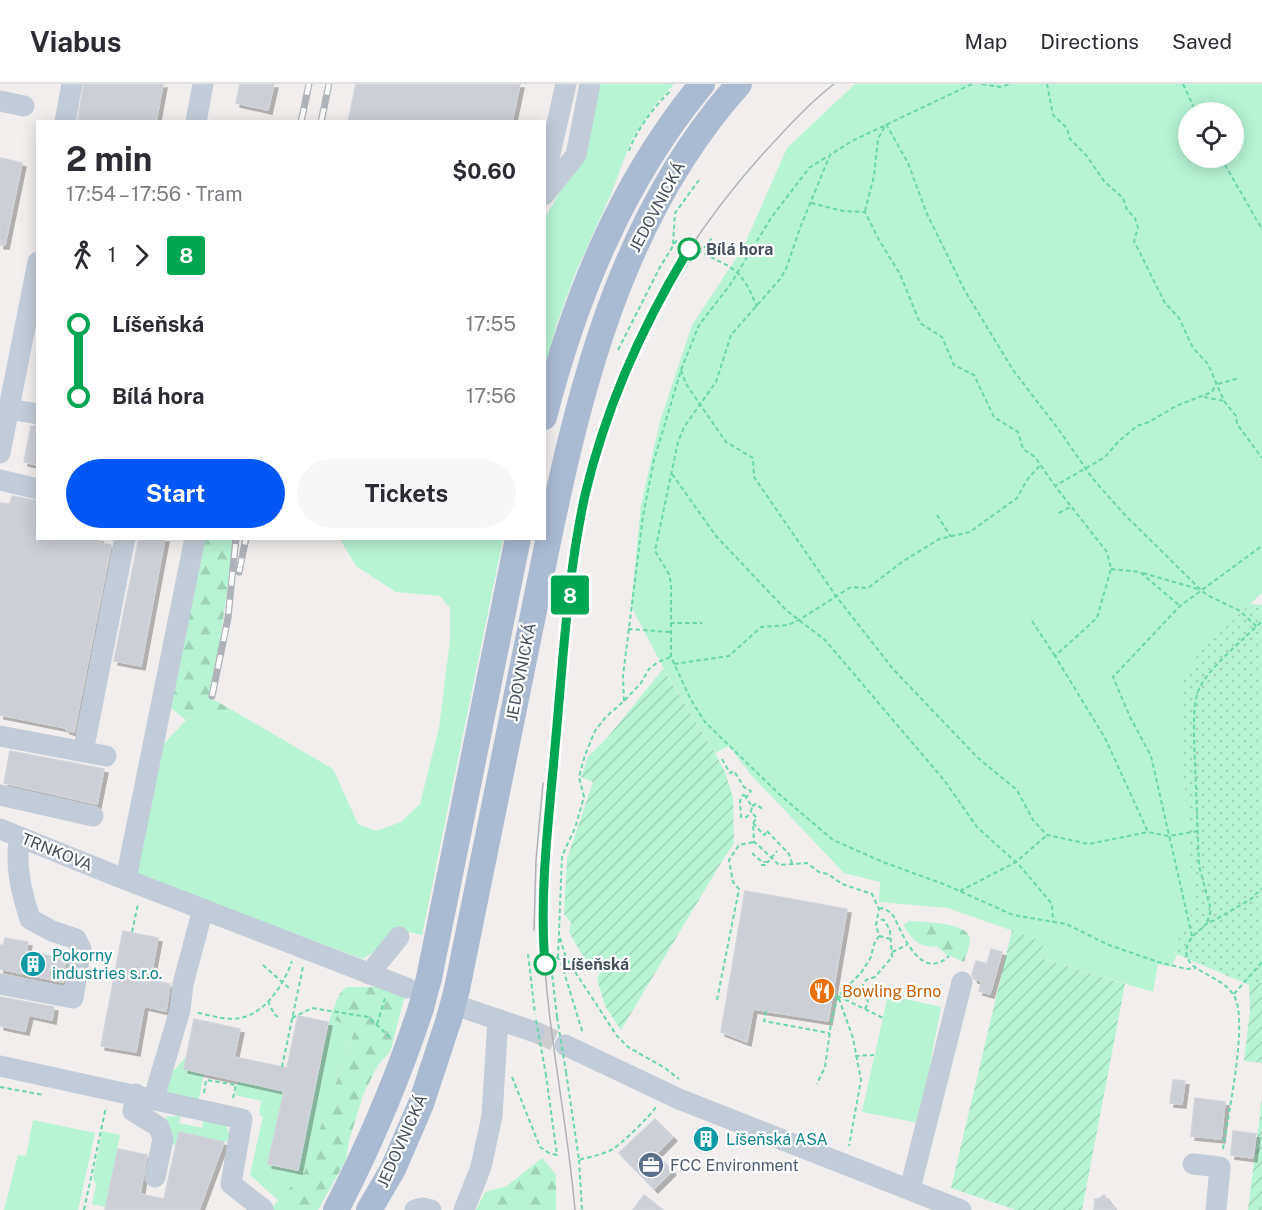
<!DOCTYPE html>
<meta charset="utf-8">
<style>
:root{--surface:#fff;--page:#f7f7f7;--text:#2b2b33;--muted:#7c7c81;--line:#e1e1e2;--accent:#0357f6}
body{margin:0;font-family:"Public Sans",sans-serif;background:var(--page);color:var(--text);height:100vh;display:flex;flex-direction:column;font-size:22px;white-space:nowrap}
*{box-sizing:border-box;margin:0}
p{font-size:20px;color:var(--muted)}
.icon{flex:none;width:33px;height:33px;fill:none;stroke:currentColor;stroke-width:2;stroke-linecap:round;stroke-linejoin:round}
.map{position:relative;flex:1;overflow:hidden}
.sheet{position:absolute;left:36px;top:36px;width:510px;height:420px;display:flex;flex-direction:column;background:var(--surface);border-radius:0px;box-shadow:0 3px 15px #0003}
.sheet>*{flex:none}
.badge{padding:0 12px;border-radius:4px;font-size:21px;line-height:39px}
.buttons{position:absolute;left:1178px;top:18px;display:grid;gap:12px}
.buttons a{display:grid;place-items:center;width:66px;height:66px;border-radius:50%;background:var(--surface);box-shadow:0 3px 15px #0003;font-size:30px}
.map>.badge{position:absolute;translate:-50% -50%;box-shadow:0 0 0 3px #fff}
.legs{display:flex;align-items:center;gap:9px;height:66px;padding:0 30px;font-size:20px}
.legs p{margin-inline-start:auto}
.overview{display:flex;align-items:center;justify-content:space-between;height:102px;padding:0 30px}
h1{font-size:33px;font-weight:700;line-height:45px}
.cta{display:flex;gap:12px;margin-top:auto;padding:12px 30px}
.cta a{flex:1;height:69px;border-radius:36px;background:var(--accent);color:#fff;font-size:24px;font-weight:700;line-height:69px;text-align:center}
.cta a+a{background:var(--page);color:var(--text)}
ul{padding:0 30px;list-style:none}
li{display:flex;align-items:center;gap:21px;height:72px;font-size:22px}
li i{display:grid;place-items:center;width:9px;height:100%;margin:0 8px;background:currentColor}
li i::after{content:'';width:15px;height:15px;margin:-8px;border:4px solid;border-radius:50%;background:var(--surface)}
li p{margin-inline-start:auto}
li:first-child i{background:linear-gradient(#0000 50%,currentColor 0)}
li:last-child i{background:linear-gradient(currentColor 50%,#0000 0)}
header{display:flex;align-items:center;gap:36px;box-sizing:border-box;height:84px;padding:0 30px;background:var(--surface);border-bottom:2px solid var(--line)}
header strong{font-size:28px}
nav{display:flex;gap:33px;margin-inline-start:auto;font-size:21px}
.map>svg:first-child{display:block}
.grass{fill:#b6f4d4;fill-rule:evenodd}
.forest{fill:url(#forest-firs)}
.park{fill:url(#park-dots)}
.garden{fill:url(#garden-furrows)}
.building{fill:#cccfd6;stroke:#d1d3da;stroke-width:1.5;filter:url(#shadow)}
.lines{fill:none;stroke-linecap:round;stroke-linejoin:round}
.minor-tunnel{stroke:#ceced0;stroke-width:21;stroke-dasharray:21 10;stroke-linecap:butt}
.path{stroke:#6ad6ab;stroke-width:2;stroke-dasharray:4.5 3;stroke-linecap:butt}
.minor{stroke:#c2ccd8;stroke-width:21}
.major{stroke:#aabad1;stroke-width:26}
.tram{stroke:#afb2b9;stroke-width:1.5}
.rail-casing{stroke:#afb2b9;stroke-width:7}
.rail{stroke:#fff;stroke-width:4.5;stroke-dasharray:14;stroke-linecap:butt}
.path-bridge{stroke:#6ad6ab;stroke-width:2;stroke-dasharray:4.5 3;stroke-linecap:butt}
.major-bridge{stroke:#aabad1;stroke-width:26}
.line-1-casing{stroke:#fff;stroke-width:14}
.line-1{stroke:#00a651;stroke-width:9}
.stop-1-dot{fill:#fff;stroke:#00a651;stroke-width:3}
.labels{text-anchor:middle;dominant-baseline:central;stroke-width:4.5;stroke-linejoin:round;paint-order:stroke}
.street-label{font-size:16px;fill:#444f5e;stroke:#fff}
.stop-label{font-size:16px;font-weight:bold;fill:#444f5e;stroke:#fff;text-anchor:start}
.culture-label{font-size:16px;fill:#0d838f;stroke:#fff;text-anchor:start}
.food-label{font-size:16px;fill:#c56008;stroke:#fff;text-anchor:start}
.service-label{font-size:16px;fill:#4e5e75;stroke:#fff;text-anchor:start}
</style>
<header>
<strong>Viabus</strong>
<nav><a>Map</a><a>Directions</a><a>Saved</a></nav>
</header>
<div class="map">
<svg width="1262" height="1126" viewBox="0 0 1262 1126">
<defs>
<pattern id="forest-firs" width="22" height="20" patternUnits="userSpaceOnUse" patternTransform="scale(1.5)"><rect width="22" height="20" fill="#b6f4d4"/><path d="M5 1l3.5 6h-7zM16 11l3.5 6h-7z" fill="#9ed3b8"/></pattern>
<pattern id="park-dots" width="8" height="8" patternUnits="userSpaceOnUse" patternTransform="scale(1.5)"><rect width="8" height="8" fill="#b6f4d4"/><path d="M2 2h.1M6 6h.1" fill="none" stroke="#9ed3b8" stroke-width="1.8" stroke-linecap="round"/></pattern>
<pattern id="garden-furrows" width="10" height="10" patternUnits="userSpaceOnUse" patternTransform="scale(1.5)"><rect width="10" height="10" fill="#b6f4d4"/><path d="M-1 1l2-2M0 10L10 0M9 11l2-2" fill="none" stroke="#9ed3b8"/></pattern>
<filter id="shadow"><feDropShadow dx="4" dy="4" stdDeviation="0" flood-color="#0004"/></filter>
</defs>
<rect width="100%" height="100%" fill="#f1eeed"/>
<path class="grass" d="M595 0H674L654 22 631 57 611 110 575 190 557 239 545 283V134L581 71Z
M855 0H1262V509L1200 567 1183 682 1194 825 1172 868 1177 871 1171 883 1158 880 1153 908 1040 874 1044 858 948 824 879 818 880 798 844 789 752 692 729 662 715 669 666 589 631 522 641 421 660 337 692 241 743 164 787 64ZM1188 28H1233V74H1188Z
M340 455H503L422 851 394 845 383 861 363 875 131 790 161 663 186 636 232 626 333 685 358 740 376 747 401 738 420 720 439 644 450 556V524L440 512 396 508 356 482Z
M888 911 941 923 919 1039 862 1028Z
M330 934 355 944 305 1087 279 1117 250 1091 263 1032 259 1031 261 1017 235 1011 238 997 284 1006 268 1080 298 1086Z
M186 973 184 985 204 990 198 1018 167 1011 164 997Z
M176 1026H182L179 1039 202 1044 205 1031 223 1036 230 1050 226 1058 179 1048 176 1061 170 1060 163 1051 167 1032 175 1033Z
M33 1036 95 1049 78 1126H4L18 1071 26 1072Z
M102 1047 120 1051 106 1123 92 1120 96 1101 93 1094Z"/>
<path class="forest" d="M199 455H234L221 551 209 613 232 626 186 636 166 620Z
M909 837C921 838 969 838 970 855 970 862 966 872 964 878L946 870 937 862C921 865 910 855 904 841Z
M346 903H380L405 912 390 968 378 981 363 1011 349 1057 346 1076 318 1126H270L305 1087 355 945 330 934 339 911Z
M542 1074 556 1091V1126H476L485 1108 507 1102Z"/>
<path class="park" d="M1250 520 1262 521V899L1249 901 1172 868 1194 825 1183 682 1180 622 1182 594 1200 567Z"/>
<path class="garden" d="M663 585 715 669 725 688 733 714 734 759 722 777 621 946 605 922 597 894 600 890 589 883 569 848 571 839 564 830 567 775 593 698 581 693 588 673 607 654Z
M1012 846 1044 858 1040 874 1125 900 1082 1126H1016L951 1104Z
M1255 899H1262V979L1244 977 1250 927 1249 901Z
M1262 1013V1126H1248Z"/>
<path class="building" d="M84 0H163L156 38H89L78 35Z
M240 0H274L268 26 236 19Z
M356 0H520L512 38H348Z
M0 74 22 79 5 161H0Z
M31 342H38V381L24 378Z
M12 412 38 417V454H99V459L111 461 74 648 66 646V644L0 631V419L10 420Z
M139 454H165L141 582 114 577Z
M10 667 104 685 97 720 4 699Z
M745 807 847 825 828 937 753 925 747 958 721 948Z
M123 847 158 854 150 896 170 900 166 927 144 922 136 968 101 962Z
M5 854 28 858 26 867 66 875 63 898 0 885V861L3 862Z
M991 865 1002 868 990 910 979 907 982 897 974 895 972 890 976 877 987 880Z
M0 913 54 923 52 936 29 931 25 947 0 942Z
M298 932 328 938 298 1086 268 1080 284 1007 184 985 194 935 240 945 234 973 287 984Z
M1173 996 1185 997 1182 1020 1170 1019Z
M1195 1014 1225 1018 1221 1055 1191 1052Z
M655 1035 673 1053 656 1070 672 1087 654 1105 619 1069Z
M1233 1047 1256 1050 1253 1074 1231 1071Z
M179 1048 224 1058 199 1126H105L118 1065 147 1071 140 1110 164 1115Z
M644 1111 663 1126H633Z
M1104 1111 1115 1126H1094L1095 1115H1098Z"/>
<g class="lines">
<path class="minor-tunnel" d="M535 948 565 961"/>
<path class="path" d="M972 0 852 57 830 71 800 144 786 185 780 195 731 251 716 298 684 343 678 358 655 467 669 490 671 499V573L691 616 705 638 779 710 833 756 883 778 946 801 1013 831 1066 840 1109 861 1158 878 1187 885 1196 884
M982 0 1000 3 1011 0
M1047 0 1053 31 1067 44 1070 55 1086 71 1104 97 1123 114 1127 126 1135 134 1138 144 1134 157 1165 219 1179 234 1193 264 1208 280 1224 317 1236 332 1237 340 1262 374
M1183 0 1196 28
M886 40 908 79 927 130 965 207 1013 286 1059 346 1093 395 1124 430 1201 506 1207 511 1240 527 1257 543
M629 67C635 48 657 18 672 6
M1221 74 1262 145
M811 119 843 127 865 128 879 156 900 190 920 239 942 253 954 281 974 291 994 333 1018 348 1023 365 1035 373 1055 402
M865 127 874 92 878 55 886 40
M673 160 675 129 699 96
M697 166C734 186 740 181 757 223
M618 266 660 183 678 154
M632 284C649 242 672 204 697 166L703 165 713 153
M681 286 686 300 726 358 753 374 754 393 836 512 893 585 978 674 1017 706 1033 736 1047 751 1089 760 1148 748
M1218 300 1239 294
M1204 313 1224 317
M672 390 716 452 786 526 825 556 944 696 977 743 1020 782 1052 820 1053 838
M1059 429 1070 423
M937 431 951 453
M1111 485 1140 488 1180 522
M1143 489 1198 505
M1032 537 1055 572
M670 539H702
M628 545 670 548
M674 580 729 572 761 543 788 541 799 536 851 503 868 504 902 478 939 455 970 448 1017 414 1027 396 1041 380
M624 617 623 592 643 432 654 376 681 286 699 241 730 201 771 134 809 84 828 72
M722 675 730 689 734 687 744 703 751 707 746 714 752 722 751 728 757 734 753 739 754 758 758 761 779 781 807 779 819 788 828 790 842 800 872 810 879 825 876 841 879 852 874 860 871 873 861 889 838 912 831 939 825 983 817 1000
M746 712 743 711 740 717 741 733H747L751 728
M752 722 756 720 761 724 764 722
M753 739 764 751 767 748
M767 747 789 770 792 779
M1198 747 1168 752 1148 748 1105 654 1055 572 1097 534 1111 485 1107 468 1055 402 1105 373 1119 357 1137 342 1149 338 1176 322 1212 308 1217 298
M752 769 762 778H765
M761 781H765V778H768L777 767
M960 807 1016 778 1047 751
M879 825 882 824C887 826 891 828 894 833 903 851 921 898 949 872
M1207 838 1211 826 1199 782 1194 654C1194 639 1193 617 1200 603 1208 585 1246 553 1262 537
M132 848 138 820
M879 852 891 855
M1192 852 1151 672 1130 633 1113 593 1180 522 1262 462
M560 854 566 874 617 952 628 963 665 984 679 995
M892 868 907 861
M528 870 535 930
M558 874 562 772 575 744 584 713 579 693 585 671 595 647 605 634 624 617 641 599 649 585 658 578 671 573
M263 881 289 904
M1234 910 1262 878
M833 911 838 912 853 954 861 996 849 1062
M841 911 862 903
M838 912 883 934
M717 916 739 805 733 798 729 776 739 761 754 758
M268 917 274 930 278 933
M865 925 868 918 862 903 866 896 875 893 892 873 890 846 884 836 878 835
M766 927 764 937 829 949
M198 929C210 931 227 937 240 934 265 930 284 900 292 877
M557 933 550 872 558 874 561 878 583 950
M292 934 312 924 368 933 390 953
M377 940 385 914
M855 972 874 971
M282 983 303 883
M566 988 579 1076C589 1073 601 1071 611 1066 621 1061 649 1033 656 1023
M512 993 540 1063 549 1069 557 1071 546 991
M0 1003 44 1011
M204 1009 206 996 236 1001 233 1014
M1223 1065C1227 1035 1250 933 1233 910 1222 895 1206 892 1192 881 1180 867 1189 854 1201 845 1206 841 1206 838 1213 837L1251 815 1262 804
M579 1076 582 1126
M84 1126 106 1023"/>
<path class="minor" d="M0 17 24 22
M65 38 72 0
M196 38 203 0
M544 96 566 0
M544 111 576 71 590 0
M9 325 38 330
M0 369 38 178
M0 396 38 405
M0 652 106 672
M83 668 125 454
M0 711 93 732
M0 745 114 791 407 904
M126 795 195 454
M369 890 399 853
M0 900 73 914 81 865 76 855 52 847 30 835C22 810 14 780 20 753
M461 923 535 948
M565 961 679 1015 961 1126
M0 982 242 1035 231 1100 263 1125
M136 1010 133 1027 159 1043 163 1055 155 1093
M154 1014 180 926 183 900 203 825
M1193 1080 1220 1083 1216 1126
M910 1105 962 898
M415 1126 423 1124 431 1126
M464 1126 481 1083 492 1032 498 935"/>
<path class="major" d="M544 333C575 212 622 97 702 0
M429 894 518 454
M457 905C481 786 505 666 530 546 569 355 604 150 739 0
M336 1126C370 1060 398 994 421 924
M369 1126 393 1085 421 1020 449 935"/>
<path class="tram" d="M534 846 536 776 543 699
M575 1126C567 1033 546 942 543 849 540 781 551 711 557 643 564 566 569 489 585 414 611 287 675 168 761 72 784 47 807 21 834 0"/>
<g class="rail-casing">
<path id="rail" d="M301 38 309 0
M321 38 329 0
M239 488 246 454
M212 612 228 534 236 454"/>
</g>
<use href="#rail" class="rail"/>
<path class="path-bridge" d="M557 933 566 988
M536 936 546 991"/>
<path class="major-bridge" d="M421 924 429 894
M449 935 457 905"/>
</g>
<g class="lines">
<g class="line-1-casing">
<path id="line-1" d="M545 880C539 808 549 735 555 663 563 579 567 493 585 411 606 322 642 242 689 165"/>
</g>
<use href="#line-1" class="line-1"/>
</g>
<defs>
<g id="building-disc" transform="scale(1.35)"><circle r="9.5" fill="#0f9aa8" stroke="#fff"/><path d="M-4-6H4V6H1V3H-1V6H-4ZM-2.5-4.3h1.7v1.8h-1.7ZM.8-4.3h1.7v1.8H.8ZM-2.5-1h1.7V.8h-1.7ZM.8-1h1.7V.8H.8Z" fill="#fff"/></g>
<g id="restaurant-disc" transform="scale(1.35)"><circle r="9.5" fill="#e8710a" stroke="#fff"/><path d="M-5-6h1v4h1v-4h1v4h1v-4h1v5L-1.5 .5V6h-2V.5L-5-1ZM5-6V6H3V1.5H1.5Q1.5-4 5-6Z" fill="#fff"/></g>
<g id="office-disc" transform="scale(1.35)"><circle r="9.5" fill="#5c6f8a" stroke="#fff"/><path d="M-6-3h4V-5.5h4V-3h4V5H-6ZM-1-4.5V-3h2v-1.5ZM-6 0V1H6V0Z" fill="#fff"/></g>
</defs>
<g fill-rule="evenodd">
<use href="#building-disc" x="33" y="880"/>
<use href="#restaurant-disc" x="822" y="907"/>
<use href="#building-disc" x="706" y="1055"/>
<use href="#office-disc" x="651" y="1081"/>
</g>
<g class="stop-1-dot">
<circle cx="689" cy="165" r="10"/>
<circle cx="545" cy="880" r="10"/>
</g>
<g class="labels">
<g class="street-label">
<text transform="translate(657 123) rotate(-62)">JEDOVNICKÁ</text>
<text transform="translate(521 588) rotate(-79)">JEDOVNICKÁ</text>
<text transform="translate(57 768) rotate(22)">TRNKOVA</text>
<text transform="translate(402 1057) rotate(-66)">JEDOVNICKÁ</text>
</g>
<g class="stop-label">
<text x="706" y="165">Bílá hora</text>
<text x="562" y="880">Líšeňská</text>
</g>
<g class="culture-label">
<text x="52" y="871">Pokorny<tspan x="52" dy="18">industries s.r.o.</tspan></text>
<text x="726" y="1055">Líšeňská ASA</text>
</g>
<g class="food-label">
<text x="842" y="907">Bowling Brno</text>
</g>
<g class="service-label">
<text x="670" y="1081">FCC Environment</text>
</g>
</g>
</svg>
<div class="buttons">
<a><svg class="icon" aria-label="locate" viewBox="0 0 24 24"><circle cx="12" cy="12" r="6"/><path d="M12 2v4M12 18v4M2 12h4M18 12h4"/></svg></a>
</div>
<b class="badge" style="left:570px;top:511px;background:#00a651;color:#fff">8</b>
<section class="sheet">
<div class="overview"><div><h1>2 min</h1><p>17:54 – 17:56 · Tram</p></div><b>$0.60</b></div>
<div class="legs"><svg class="icon" aria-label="walk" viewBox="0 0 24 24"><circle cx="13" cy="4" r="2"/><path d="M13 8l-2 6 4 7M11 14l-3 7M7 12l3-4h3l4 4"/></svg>1<svg class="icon" aria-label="forward" viewBox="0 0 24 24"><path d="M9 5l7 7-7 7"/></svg><b class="badge" style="background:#00a651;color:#fff">8</b></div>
<ul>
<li><i style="color:#00a651"></i><b>Líšeňská</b><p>17:55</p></li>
<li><i style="color:#00a651"></i><b>Bílá hora</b><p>17:56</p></li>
</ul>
<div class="cta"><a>Start</a><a>Tickets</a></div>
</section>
</div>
